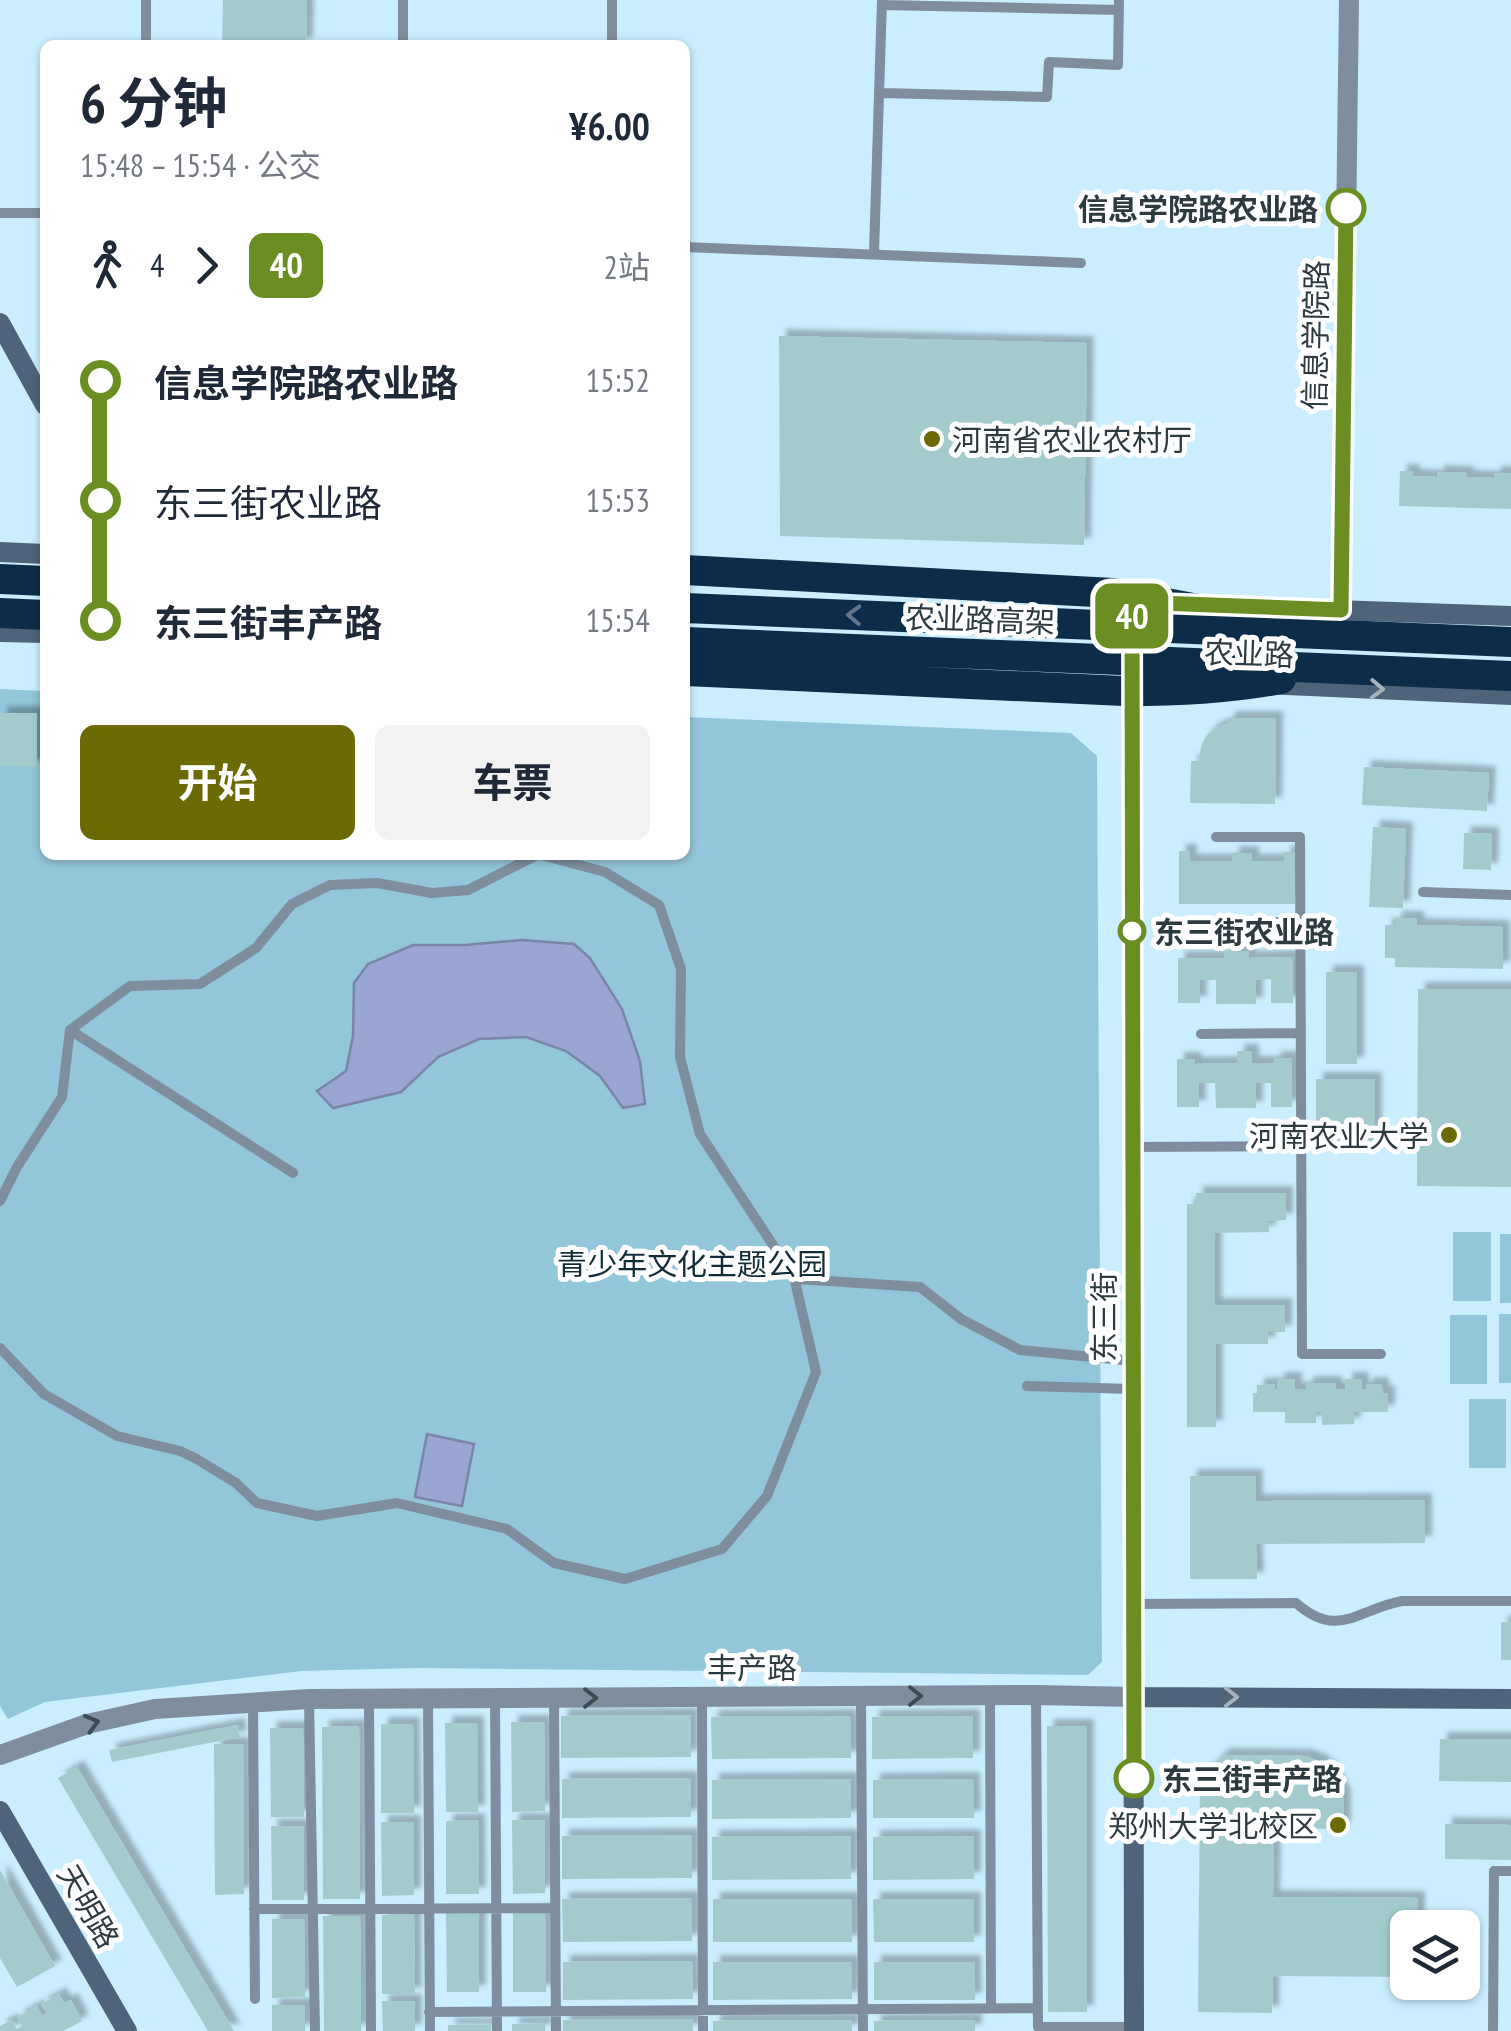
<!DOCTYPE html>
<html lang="zh">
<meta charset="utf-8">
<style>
:root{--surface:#fff;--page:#f2f2f3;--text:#1f2937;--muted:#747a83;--accent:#6c6a05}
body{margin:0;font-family:"PT Sans Narrow","Noto Sans SC",sans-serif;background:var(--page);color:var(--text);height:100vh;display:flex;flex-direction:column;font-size:38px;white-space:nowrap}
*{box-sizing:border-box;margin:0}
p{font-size:32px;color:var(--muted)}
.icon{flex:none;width:55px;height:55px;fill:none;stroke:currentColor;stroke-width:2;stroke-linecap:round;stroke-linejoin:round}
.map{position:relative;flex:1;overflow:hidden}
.panel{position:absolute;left:40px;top:40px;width:650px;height:820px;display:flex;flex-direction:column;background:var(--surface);border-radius:15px;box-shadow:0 2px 8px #0004}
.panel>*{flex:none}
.badge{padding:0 20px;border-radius:15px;font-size:35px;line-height:65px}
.tools{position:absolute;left:1390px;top:1910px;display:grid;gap:20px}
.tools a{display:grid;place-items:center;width:90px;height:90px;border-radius:15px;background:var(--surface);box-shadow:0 2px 8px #0004;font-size:50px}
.map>.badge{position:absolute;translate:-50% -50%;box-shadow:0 0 0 5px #fff}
.legs{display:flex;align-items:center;gap:15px;height:110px;padding:0 40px;font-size:32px}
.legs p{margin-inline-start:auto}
.summary{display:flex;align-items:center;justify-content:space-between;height:170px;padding:0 40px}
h1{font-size:55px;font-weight:700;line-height:75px}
.primary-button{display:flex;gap:20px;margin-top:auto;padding:20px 40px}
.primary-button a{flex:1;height:115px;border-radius:15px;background:var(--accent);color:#fff;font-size:40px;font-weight:700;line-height:115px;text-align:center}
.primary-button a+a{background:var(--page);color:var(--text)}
ul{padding:0 40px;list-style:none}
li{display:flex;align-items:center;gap:35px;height:120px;font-size:38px}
li i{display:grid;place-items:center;width:15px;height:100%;margin:0 12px;background:currentColor}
li i::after{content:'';width:25px;height:25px;margin:-12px;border:8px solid;border-radius:50%;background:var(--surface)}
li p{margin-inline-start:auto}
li:first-child i{background:linear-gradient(#0000 50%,currentColor 0)}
li:last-child i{background:linear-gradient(currentColor 50%,#0000 0)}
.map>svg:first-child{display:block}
.green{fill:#94c6db}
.water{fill:#9aa6d2;stroke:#7986a6;stroke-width:2.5}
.building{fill:#a3cbce;filter:url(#shadow)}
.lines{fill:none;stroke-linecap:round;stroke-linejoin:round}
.lane{stroke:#7f8e9e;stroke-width:10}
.street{stroke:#7f8e9e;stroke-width:20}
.secondary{stroke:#4e647a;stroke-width:20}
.highway{stroke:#0c2d4a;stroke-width:30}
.highway-bridge{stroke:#0c2d4a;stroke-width:30}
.oneway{stroke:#617689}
.oneway2{stroke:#a6b2bc}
.oneway3{stroke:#3d4c54}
.line-1-casing{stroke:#fff;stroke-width:22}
.line-1{stroke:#6b8e23;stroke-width:15}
.stop-1-dot{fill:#fff;stroke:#6b8e23;stroke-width:5}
.poi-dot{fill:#6c6a05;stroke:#fff;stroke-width:4}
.labels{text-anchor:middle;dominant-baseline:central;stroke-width:10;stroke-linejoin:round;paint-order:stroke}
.stop-label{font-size:30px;font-weight:bold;fill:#2d3b41;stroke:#fff;text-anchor:start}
.street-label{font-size:30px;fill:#2d3b41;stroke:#fff}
.poi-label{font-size:30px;fill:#2d3b41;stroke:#fff;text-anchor:end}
.park-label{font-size:30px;fill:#122d37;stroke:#fff}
</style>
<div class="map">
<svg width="1511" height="2031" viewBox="0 0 1511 2031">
<defs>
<filter id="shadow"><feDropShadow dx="7" dy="-7" stdDeviation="2.5" flood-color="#0004"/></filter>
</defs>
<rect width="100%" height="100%" fill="#caeefe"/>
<path class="green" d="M0 689 45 691V855H685V717L1071 733 1097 756 1102 1662 1088 1675 417 1668 301 1671 45 1702 8 1719 0 1706Z
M1453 1232H1491V1301H1453Z
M1500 1234H1511V1303H1500Z
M1499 1314H1511V1383H1499Z
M1450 1315H1487V1384H1450Z
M1469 1399H1506V1468H1469Z"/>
<path class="water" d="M522 940 574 944 590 958 622 1009 640 1061 645 1104 623 1108 600 1076 566 1051 526 1037 479 1039 438 1057 401 1092 333 1108 317 1091 346 1071 353 1036 354 983 368 964 413 945H465Z
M427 1434 474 1444 462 1506 415 1497Z"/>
<path class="building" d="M223 0H307L306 45H222Z
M779 336 1087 343 1084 545 780 536Z
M1400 471H1413V476L1437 477V472L1467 473V477L1494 478V473H1511V509L1399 506Z
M0 713H37V767L0 766Z
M1228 718H1276L1275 804 1190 803 1191 761H1198L1202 744 1207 735 1214 729 1228 723Z
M1364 767 1489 773 1487 811 1362 805Z
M1373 827 1406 829 1403 908 1369 907Z
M1464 833 1492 834 1491 870 1463 869Z
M1179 851H1190V861H1232V853H1252V861H1284V852H1295V904H1179Z
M1395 918H1417V925L1503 927V969L1395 967V958H1385V925H1395Z
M1224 951H1249V958L1292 957 1293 1003H1271V979L1256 980V1004H1216V980H1200V1003H1178V958H1224Z
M1326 972H1357V1064H1326Z
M1418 989H1511V1187L1417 1186Z
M1237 1051H1252V1063H1274V1058H1292V1107H1271V1083H1256V1108H1216L1215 1083H1199V1107H1177V1059H1195V1064L1237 1063Z
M1316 1079H1375V1146H1316Z
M1196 1193H1286V1220L1269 1221V1232L1215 1233V1305H1285V1332H1268V1344H1216V1427H1187V1204H1196Z
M1277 1379H1295V1389H1306V1383H1336V1389H1346L1345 1379H1362V1389H1366V1384H1381L1383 1393H1388V1412H1354V1424L1322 1425V1412H1316V1423H1285V1412H1253V1393H1257V1385L1275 1384V1389H1277Z
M1190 1476H1256V1501L1425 1500V1543L1256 1544 1257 1579H1190Z
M1501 1622H1511V1660H1501Z
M691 1715V1757L561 1758V1716Z
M850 1716 851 1758 712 1759 711 1717Z
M973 1716V1758L872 1759V1717Z
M511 1722H544L545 1811 512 1812Z
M445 1723H477L478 1812H446Z
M381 1724H413L414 1813H381Z
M238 1725 240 1737 112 1762 109 1750Z
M359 1726 360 1899H323L322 1727Z
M1047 1726H1087V2012H1048Z
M270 1728H303L304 1817H271Z
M1440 1739H1511V1782L1439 1781Z
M214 1744H243L244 1894 215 1895Z
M1223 1755 1306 1756 1321 1762 1331 1771 1344 1796V1829L1274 1828 1273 1897 1418 1898V1928H1408V1977L1273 1976 1272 2013 1198 2012 1200 1778Z
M77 1767 234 2031H208L58 1778Z
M691 1778V1817L562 1818V1779Z
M851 1779V1818L712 1819V1780Z
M973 1779 974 1818H873V1780Z
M478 1820 479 1894H446V1821Z
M512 1820H545V1893L513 1894Z
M381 1822H414V1895L382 1896Z
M1445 1824 1511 1825V1860L1445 1859Z
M271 1826H304V1900H272Z
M692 1835V1878L562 1879V1836Z
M851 1836V1879L712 1880V1837Z
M974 1836V1879L873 1880V1837Z
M0 1870 55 1966 17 1987 0 1958Z
M692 1898V1941L563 1942 562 1899Z
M713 1899H852V1942H713Z
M873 1899H974V1942H874Z
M545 1912 546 1992H513V1913Z
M446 1913H479V1992H447Z
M414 1914 415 1994H382V1915Z
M323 1916H360L361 2031H324Z
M272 1919H304L305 1997 272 1998Z
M692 1961 693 1999 563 2000V1962Z
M713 1962H852V1999L713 2000Z
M874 1962H974L975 2000H874Z
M59 1994 64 2003 71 2000 82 2021 63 2031H0V2026L12 2020 17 2029 22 2026 17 2017 37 2006 42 2016 47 2013 41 2004Z
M382 2001H415V2031H383Z
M272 2005H305V2031H272Z
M693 2019V2031H563V2020Z
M852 2020V2031H713V2021Z
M975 2020V2031H874V2021Z
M545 2023V2031H512V2024Z
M448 2025H491V2031H448Z"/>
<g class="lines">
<path class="lane" d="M882 5 1119 10
M146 45V0
M403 45V0
M612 45V0
M879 93 1047 97 1049 62 1118 65 1119 0
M0 213H45
M685 247 1081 263
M874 253 882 0
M1216 837H1300L1302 1354H1381
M1423 892 1511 895
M1187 923 1300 922
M70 1030 293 1173
M1201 1034 1301 1033
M1133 1147 1301 1146
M0 1201 17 1167 62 1097 70 1030 130 986 200 984 256 948 292 904 330 885 377 883 432 893 468 890 537 855
M797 1279 920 1287 961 1319 1020 1350 1133 1361
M0 1348 44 1394 117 1436 180 1451 195 1458 236 1483 257 1503 317 1516 397 1503 507 1529 554 1563 625 1579 722 1549 767 1496 816 1372 794 1277 700 1134 680 1057 681 969 659 905 605 872 541 855
M1027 1386 1133 1389
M1134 1604 1296 1603C1338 1640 1358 1609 1402 1601H1511
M990 1695 991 2008
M1036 1696 1038 2027H1134
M861 1697 863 2031
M495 1698 497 2031
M554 1698 556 2031
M702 1698 703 2031
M309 1699 315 2031
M369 1699 371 2031
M428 1699 430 2031
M253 1703 255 1999
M254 1909 555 1908
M429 2012 1038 2008
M1493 2031 1494 1871H1511"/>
<path class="street" d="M1341 610 1349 0
M0 1755 87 1724 155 1709 309 1699 1036 1695 1134 1697"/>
<path class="secondary" d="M0 323 45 405
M0 552 45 554
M1218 606 1511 616
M0 632 45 633
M1132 678 1134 2031
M1266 684 1511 695
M1134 1697 1511 1699
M0 1811 127 2031"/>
<path class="highway" d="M0 579 45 581
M0 613 45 615"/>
<path class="highway-bridge" d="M685 570 1113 593 1230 615
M685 608 1511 642
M685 642 1511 676
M685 671 1124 691C1178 691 1227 689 1281 679"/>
</g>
<defs><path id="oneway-chevron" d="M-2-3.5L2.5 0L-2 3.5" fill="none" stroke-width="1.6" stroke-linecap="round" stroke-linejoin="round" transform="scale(2.5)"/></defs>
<use class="oneway" href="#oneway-chevron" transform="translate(854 615) rotate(-178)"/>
<g class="oneway2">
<use href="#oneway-chevron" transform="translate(1377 689) rotate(2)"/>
<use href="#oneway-chevron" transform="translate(1231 1697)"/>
</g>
<g class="oneway3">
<use href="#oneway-chevron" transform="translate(915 1696)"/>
<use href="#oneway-chevron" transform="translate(590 1698)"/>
<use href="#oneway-chevron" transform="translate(92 1723) rotate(-15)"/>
</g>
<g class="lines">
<g class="line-1-casing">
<path id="line-1" d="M1134 1778 1132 602 1341 610 1346 208"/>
</g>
<use href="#line-1" class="line-1"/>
</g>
<g class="stop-1-dot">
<circle cx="1346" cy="208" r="18"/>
<circle cx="1132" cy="931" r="12"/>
<circle cx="1134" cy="1778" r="18"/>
</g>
<g class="poi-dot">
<circle cx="932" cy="439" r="10"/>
<circle cx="1449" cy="1135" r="10"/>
<circle cx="1338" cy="1825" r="10"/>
</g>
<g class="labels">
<g class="stop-label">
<text x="1318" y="208" text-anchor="end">信息学院路农业路</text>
<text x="1154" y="931">东三街农业路</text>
<text x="1162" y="1778">东三街丰产路</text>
</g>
<g class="street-label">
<text transform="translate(1315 335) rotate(-89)">信息学院路</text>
<text transform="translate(980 619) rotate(2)">农业路高架</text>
<text transform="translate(1249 653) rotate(2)">农业路</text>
<text transform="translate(1103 1317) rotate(-90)">东三街</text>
<text x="752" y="1667">丰产路</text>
<text transform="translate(89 1906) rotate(60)">天明路</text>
</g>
<g class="poi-label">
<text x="952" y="439" text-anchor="start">河南省农业农村厅</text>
<text x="1429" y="1135">河南农业大学</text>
<text x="1318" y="1825">郑州大学北校区</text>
</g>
<g class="park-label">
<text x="692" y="1263">青少年文化主题公园</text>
</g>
</g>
</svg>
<div class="tools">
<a><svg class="icon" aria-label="layers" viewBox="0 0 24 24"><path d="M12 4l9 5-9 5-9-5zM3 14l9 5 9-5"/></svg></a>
</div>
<b class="badge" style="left:1132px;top:616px;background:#6b8e23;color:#fff">40</b>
<section class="panel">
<div class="summary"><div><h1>6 分钟</h1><p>15:48 – 15:54 · 公交</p></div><b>¥6.00</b></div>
<div class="legs"><svg class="icon" aria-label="walk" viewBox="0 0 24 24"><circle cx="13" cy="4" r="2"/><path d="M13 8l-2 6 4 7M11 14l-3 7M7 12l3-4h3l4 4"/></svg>4<svg class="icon" aria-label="forward" viewBox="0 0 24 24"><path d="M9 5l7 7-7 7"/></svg><b class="badge" style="background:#6b8e23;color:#fff">40</b><p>2站</p></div>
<ul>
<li><i style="color:#6b8e23"></i><b>信息学院路农业路</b><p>15:52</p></li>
<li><i style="color:#6b8e23"></i><span>东三街农业路</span><p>15:53</p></li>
<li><i style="color:#6b8e23"></i><b>东三街丰产路</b><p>15:54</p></li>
</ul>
<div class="primary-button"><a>开始</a><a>车票</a></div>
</section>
</div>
